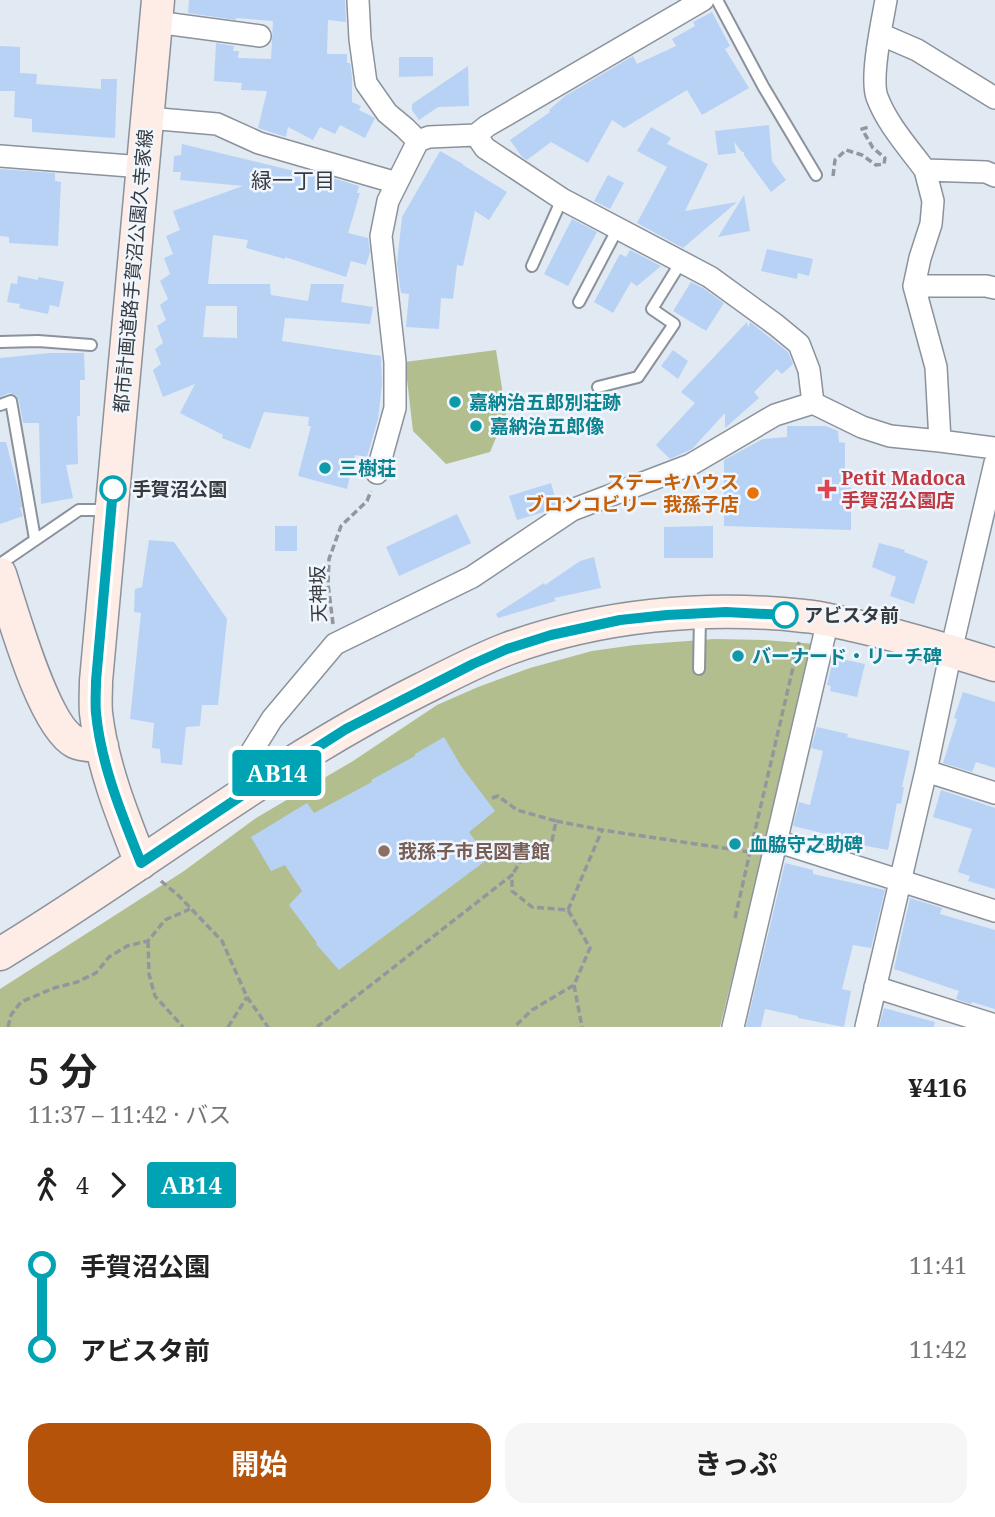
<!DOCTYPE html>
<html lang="ja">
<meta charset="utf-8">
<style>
:root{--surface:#fff;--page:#f6f6f6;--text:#222;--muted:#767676;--accent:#b45309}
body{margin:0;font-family:"Noto Serif","Noto Sans JP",serif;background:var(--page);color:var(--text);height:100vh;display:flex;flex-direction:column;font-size:26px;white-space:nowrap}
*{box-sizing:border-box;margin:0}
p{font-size:23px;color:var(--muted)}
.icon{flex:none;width:38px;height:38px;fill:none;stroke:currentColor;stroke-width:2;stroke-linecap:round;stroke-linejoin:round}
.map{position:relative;height:1027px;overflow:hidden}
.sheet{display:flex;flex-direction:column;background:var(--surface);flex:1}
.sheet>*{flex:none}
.badge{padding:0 14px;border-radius:5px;font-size:24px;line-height:46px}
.map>.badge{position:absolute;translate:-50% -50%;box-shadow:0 0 0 4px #fff}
.legs{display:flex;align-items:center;gap:10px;height:77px;padding:0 28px;font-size:23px}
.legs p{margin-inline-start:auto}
.headline{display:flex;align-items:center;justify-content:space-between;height:119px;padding:0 28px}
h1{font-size:38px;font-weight:700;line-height:52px}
.primary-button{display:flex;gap:14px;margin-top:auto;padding:14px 28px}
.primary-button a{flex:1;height:80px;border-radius:21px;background:var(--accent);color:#fff;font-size:28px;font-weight:700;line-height:80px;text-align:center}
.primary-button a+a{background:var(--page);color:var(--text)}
ul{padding:0 28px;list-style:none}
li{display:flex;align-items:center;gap:24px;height:84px;font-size:26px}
li i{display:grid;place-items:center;width:10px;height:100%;margin:0 9px;background:currentColor}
li i::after{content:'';width:18px;height:18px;margin:-9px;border:5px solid;border-radius:50%;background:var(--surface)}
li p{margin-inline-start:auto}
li:first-child i{background:linear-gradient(#0000 50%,currentColor 0)}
li:last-child i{background:linear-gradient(currentColor 50%,#0000 0)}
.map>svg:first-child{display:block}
.green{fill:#b2be8d}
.building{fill:#b7d2f5;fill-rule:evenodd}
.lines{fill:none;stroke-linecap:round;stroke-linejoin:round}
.lane-casing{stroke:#8b929b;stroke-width:14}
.street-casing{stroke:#8b929b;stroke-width:24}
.secondary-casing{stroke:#8b929b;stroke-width:35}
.path{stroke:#91979d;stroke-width:3.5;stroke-dasharray:7 3.5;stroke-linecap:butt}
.lane{stroke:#fff;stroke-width:10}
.street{stroke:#fff;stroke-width:21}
.secondary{stroke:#feece6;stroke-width:32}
.line-1-casing{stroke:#fff;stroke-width:16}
.line-1{stroke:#00a3b4;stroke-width:10}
.culture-dot{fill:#0f9aa8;stroke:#f0f6fe;stroke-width:2.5}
.stop-1-dot{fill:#fff;stroke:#00a3b4;stroke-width:3.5}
.health-dot{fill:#e0444e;stroke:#f0f6fe;stroke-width:2.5}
.food-dot{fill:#e8710a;stroke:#f0f6fe;stroke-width:2.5}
.education-dot{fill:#8d6e63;stroke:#f0f6fe;stroke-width:2.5}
.labels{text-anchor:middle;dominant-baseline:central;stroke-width:5;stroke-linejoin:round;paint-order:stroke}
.street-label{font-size:19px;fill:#383b3e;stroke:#f0f6fe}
.culture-label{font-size:19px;font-weight:bold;fill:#0d838f;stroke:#f0f6fe;text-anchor:start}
.health-label{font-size:19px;font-weight:bold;fill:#be3a42;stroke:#f0f6fe;text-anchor:start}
.food-label{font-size:19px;font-weight:bold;fill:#c56008;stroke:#f0f6fe;text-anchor:end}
.stop-label{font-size:19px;font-weight:bold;fill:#383b3e;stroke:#f0f6fe;text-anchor:start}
.education-label{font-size:19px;font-weight:bold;fill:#785e54;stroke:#f0f6fe;text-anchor:start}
.neighbourhood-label{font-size:21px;fill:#383b3e;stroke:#f0f6fe}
</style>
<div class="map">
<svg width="995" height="1027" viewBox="0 0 995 1027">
<rect width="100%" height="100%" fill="#e1e9f3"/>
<path class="green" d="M496 350 506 414 490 452 446 464 413 431 405 362Z
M714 639 764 640 815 644 720 1027H0V989L184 871 256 818 353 761 437 705 478 687 530 668 592 651 635 645Z"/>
<path class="building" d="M189 0H345L346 22 328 20 327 54H347V63H350L352 77V102L361 106 359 110 375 118 365 138 340 125 335 134 320 127 313 140 288 127 286 137 258 128 267 91 241 90 242 83 214 81 216 43 234 46 233 51H239L238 58 271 59 273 21 236 18V20L188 13Z
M712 12 730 46 725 49 749 88 702 115 687 90 624 128 612 120 588 163 551 142 527 160 522 157 510 140 550 112 549 110 565 96 633 56 637 64 676 46 672 39 695 26 693 22Z
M0 46 20 47V73L37 74 36 84 101 89V79H117L115 138 32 132V119L14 117 15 91H0Z
M399 57H433V76L399 77Z
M468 66 469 106 438 107 419 120 412 110V104Z
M769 125 772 161 786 180 771 192 744 155V152H742L734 142 736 153 718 155 715 131Z
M651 127 671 138 667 144 708 164 685 211 737 202 683 248 637 223 667 167 637 151Z
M182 144 319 177 320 174 359 186 357 193H360L348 233 368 238 370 252 366 265 351 261 346 277 285 257V259L246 248 248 240 213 235 208 284H270L271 295 308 301 311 284H344L341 302 373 307 370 324 285 318 282 341 381 356 382 384 378 419 367 457 355 455 347 489 298 476 311 426H308L309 417 264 412 250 449 222 438 223 435 180 413 195 384 163 397 153 370 161 364 155 349 163 343 157 326 166 320 160 305 168 299 160 281 170 274 164 258 173 254 166 236 180 230 173 211 243 186 180 180 181 172H173L174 156 181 155ZM206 306H237V338L203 337Z
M440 151 463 164V165L507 192 489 220 475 211 463 266 457 265 453 299 441 298 439 329 406 327 409 294 401 293 397 263 402 217Z
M0 169 55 173V181L61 182 58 246 9 243V237L0 236Z
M608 175 624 183 610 209 594 201Z
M744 195 750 231 718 237Z
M572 219 597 232 568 286 544 274Z
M767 249 813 259 809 276 798 273 797 279 761 271Z
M630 250 661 266 637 286 631 282 613 313 594 302 620 254 626 257Z
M18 276 38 280V277L64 282 59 307 50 305 48 314 19 308 20 304 7 302 11 283 17 284Z
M691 282 703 288 724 303 706 331 673 311Z
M747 322 748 328 750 322 788 352 793 364 782 374 777 369 754 392 759 398 725 428V413L692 449 670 459 656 445 695 403 681 392Z
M673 350 688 361 678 379 661 366Z
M50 353H84L85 380H80V416H77L78 464 66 465 73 498 41 504 39 423H23L19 400 16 395 9 393 0 397V358Z
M787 426H826L838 431 839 442 845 443V479L851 480V530L724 526V460L763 439 787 437Z
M0 442H6L19 492 22 507 20 508 23 516 0 524Z
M551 483 557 504 547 511 517 520 509 496Z
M457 514 471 543 399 576 386 547Z
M275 526H297V551H275Z
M713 526V558H664V527Z
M149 540 174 542 227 619 218 705H202L200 726 186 727 182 765 161 763 160 749 152 748 154 723 130 719 141 613 134 612 135 589 142 587Z
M879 543 905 550 904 552 928 561 914 604 890 596 896 577 872 567Z
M594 557 601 588 554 598 556 601 498 618 496 614 544 583 545 585 580 561Z
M837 658 865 664 857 697 830 691 831 686 827 685 832 664 836 665Z
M963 692 995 702V768L976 762 972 772 943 763 957 719 954 718Z
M817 727 848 734 847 737 910 751 902 787H904L901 804 897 803 888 850 850 843 851 840 793 826 799 802 810 805 823 751 811 748Z
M444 737 461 766 495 811 469 832 488 859 339 970 316 944 317 943 289 905 302 891 285 865 271 871 251 837 307 803 314 813 372 782 371 780 415 756V754Z
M941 790 995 808V889L968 881 970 876 958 872 972 829 933 817Z
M785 863 813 870V874L885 890 871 948 853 945 842 989 851 991 844 1027 798 1018V1016L765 1009 761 1027H746Z
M910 898 942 908 940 914 995 930V1009L972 1002 971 1004 956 999 959 991 894 969Z
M884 1008 935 1022 934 1027H879Z"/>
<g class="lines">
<g class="lane-casing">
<path id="lane" d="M717 0 763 86 816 175
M532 266 562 199
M579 302 618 228
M0 342 38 341 91 345
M598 387 638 377 674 324 652 309 681 262
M0 405 11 401 35 539
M0 564 79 510H110
M699 669 700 616"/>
</g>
<g class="street-casing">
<path id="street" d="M358 0 360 39 366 83 387 113 405 128 418 141 429 137 476 135 485 148 562 199 710 277 776 325 799 344 809 370 813 403
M886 0C882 23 870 77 877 97 887 124 908 147 925 170
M156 22 260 36
M880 34 917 50 995 98
M148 118 217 124 259 143 397 183
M476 135 487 126 703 0
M0 156 143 167
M995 176 986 172 925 170 933 201 931 224 920 258 914 286 936 367 940 441 995 448
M914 286H986L995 288
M995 463 951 651 926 771 995 793
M377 473 395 408V362L381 236 388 201 418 141
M244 794 247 759 272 719 335 644 472 577 572 510 690 465 775 415 813 403 862 427 890 436 940 441
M776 841 995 911
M875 987 995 1025
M733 1027 828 620
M866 1027 926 771"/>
</g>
<g class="secondary-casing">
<path id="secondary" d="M0 574C12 610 43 726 75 742 83 746 93 745 102 746
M141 863C122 815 102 765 96 713 95 703 96 692 96 681L158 0
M0 954C142 868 273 763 422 689 450 675 478 660 507 649 600 615 705 605 804 616 820 617 837 622 852 625 901 636 948 650 995 665"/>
</g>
<path class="path" d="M833 176 835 160 846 150 862 155 876 165 884 164 885 158 873 148 862 129 869 127
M333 624 328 584 329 559 341 526 367 501 371 491
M492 798 498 796 517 810 556 821 552 841 529 848 512 875
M556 821 602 830 750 852 799 642
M161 881 179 896 222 941 247 997 268 1027
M568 910 602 830
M735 918 750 852
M148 941 149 974 155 996 183 1027
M574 985 582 1027
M8 1027 11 1015 21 1002 54 988 77 982 96 973 109 957 127 946 148 941 165 920 190 909
M228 1027 247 997
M317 1027 512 875V891L532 907 568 910 590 948 574 985 532 1010 514 1027"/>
<use href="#lane" class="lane"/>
<use href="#street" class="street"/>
<use href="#secondary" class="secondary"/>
</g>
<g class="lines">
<g class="line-1-casing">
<path id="line-1" d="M113 489 96 681C96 692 95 703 96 713 101 765 122 815 141 863L244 794 346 729 473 664 507 649 551 635 620 620 667 615 726 612 785 615"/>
</g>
<use href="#line-1" class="line-1"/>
</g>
<g class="culture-dot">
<circle cx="455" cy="402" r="7"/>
<circle cx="476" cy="426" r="7"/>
<circle cx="325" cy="468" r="7"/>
<circle cx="738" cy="656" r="7"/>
<circle cx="735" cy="844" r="7"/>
</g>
<g class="stop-1-dot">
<circle cx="113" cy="489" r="12"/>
<circle cx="785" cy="615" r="12"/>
</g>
<path class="health-dot" d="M823.5 478.5h7v7h7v7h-7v7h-7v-7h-7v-7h7z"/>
<circle class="food-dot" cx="753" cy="493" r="7"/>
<circle class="education-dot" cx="384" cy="851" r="7"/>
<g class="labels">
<g class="street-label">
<text transform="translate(133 271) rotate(-85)">都市計画道路手賀沼公園久寺家線</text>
<text transform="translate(318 594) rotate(-92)">天神坂</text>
</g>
<g class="culture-label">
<text x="469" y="402">嘉納治五郎別荘跡</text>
<text x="490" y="426">嘉納治五郎像</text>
<text x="339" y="468">三樹荘</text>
<text x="752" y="656">バーナード・リーチ碑</text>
<text x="749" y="844">血脇守之助碑</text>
</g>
<g class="health-label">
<text x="841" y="478">Petit Madoca<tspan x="841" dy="22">手賀沼公園店</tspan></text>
</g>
<g class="food-label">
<text x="739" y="482">ステーキハウス<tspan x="739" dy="22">ブロンコビリー 我孫子店</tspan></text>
</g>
<g class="stop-label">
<text x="132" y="489">手賀沼公園</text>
<text x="804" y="615">アビスタ前</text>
</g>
<g class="education-label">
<text x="398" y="851">我孫子市民図書館</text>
</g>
<g class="neighbourhood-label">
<text x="293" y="180">緑一丁目</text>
</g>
</g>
</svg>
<b class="badge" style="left:277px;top:773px;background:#00a3b4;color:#fff">AB14</b>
</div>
<section class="sheet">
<div class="headline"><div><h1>5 分</h1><p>11:37 – 11:42 · バス</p></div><b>¥416</b></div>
<div class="legs"><svg class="icon" aria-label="walk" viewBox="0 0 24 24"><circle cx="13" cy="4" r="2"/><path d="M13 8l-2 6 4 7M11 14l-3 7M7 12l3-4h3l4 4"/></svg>4<svg class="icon" aria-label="forward" viewBox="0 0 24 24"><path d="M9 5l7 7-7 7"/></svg><b class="badge" style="background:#00a3b4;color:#fff">AB14</b></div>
<ul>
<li><i style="color:#00a3b4"></i><b>手賀沼公園</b><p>11:41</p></li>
<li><i style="color:#00a3b4"></i><b>アビスタ前</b><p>11:42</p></li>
</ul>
<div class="primary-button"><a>開始</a><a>きっぷ</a></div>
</section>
